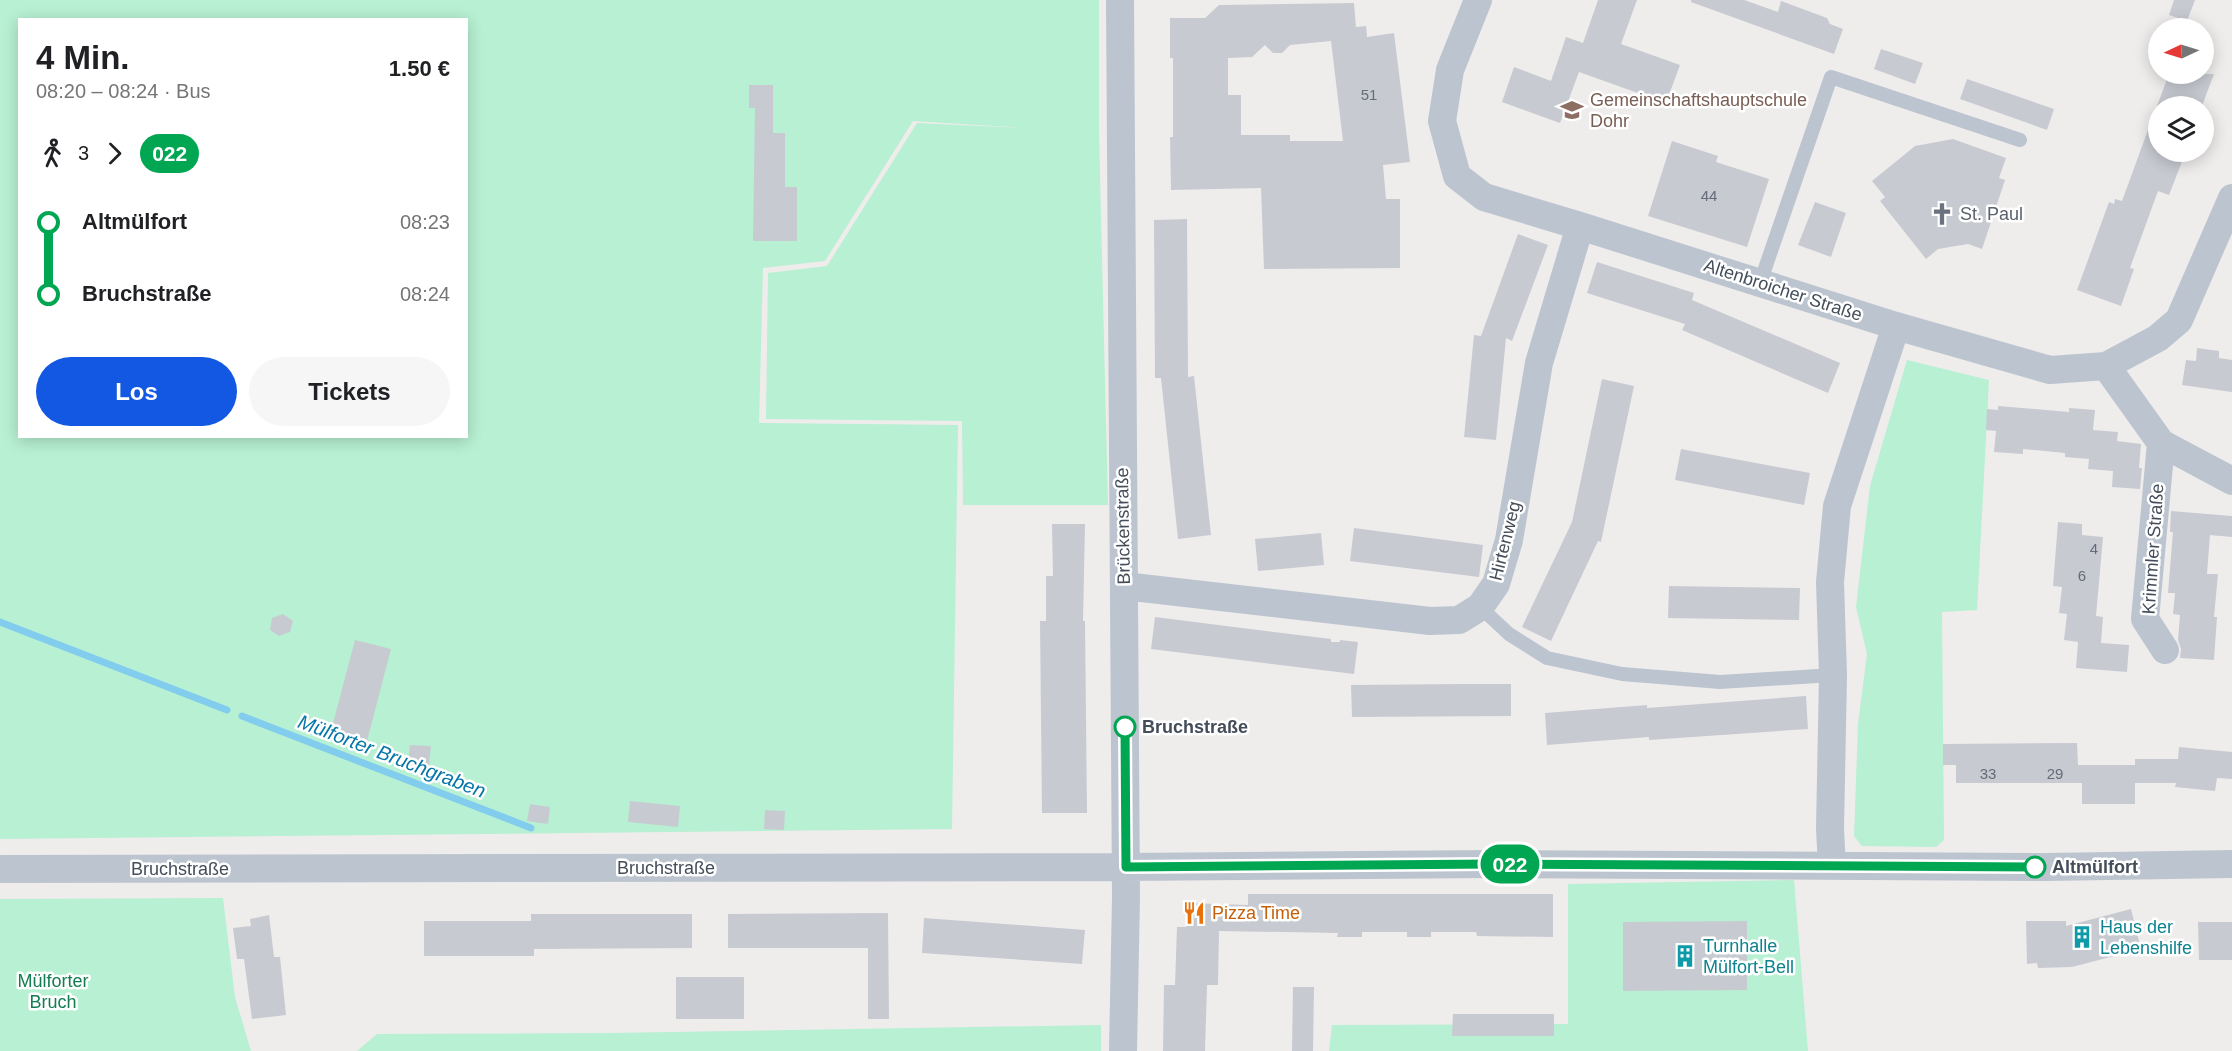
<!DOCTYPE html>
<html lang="de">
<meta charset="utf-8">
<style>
:root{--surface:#fff;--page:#f6f6f6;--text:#202124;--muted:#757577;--accent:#1258e2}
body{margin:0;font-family:Helvetica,sans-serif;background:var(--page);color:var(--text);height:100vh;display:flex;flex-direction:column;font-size:22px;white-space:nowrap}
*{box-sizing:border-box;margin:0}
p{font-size:20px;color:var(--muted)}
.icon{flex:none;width:33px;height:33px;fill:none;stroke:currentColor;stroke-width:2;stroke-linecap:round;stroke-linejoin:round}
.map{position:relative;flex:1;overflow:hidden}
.details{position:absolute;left:18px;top:18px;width:450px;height:420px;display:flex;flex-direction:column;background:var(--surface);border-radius:0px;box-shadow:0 3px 15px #0003}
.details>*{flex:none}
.badge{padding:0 12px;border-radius:20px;font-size:21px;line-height:39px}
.needle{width:39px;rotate:266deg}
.tools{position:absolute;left:2148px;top:18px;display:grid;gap:12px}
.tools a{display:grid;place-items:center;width:66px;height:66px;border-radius:50%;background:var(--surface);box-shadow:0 3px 15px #0003;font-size:30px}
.map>.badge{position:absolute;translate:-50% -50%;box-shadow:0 0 0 3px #fff}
.legs{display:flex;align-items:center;gap:9px;height:66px;padding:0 18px;font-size:20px}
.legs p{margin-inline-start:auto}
.summary{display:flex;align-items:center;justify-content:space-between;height:102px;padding:0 18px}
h1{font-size:33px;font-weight:800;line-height:45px}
.button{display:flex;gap:12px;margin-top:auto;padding:12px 18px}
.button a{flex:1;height:69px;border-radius:36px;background:var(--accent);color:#fff;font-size:24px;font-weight:800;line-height:69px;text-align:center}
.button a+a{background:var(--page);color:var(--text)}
ul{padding:0 18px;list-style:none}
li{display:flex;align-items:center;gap:21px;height:72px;font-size:22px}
li i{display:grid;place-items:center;width:9px;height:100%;margin:0 8px;background:currentColor}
li i::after{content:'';width:15px;height:15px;margin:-8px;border:4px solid;border-radius:50%;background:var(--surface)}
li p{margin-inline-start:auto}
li:first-child i{background:linear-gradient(#0000 50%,currentColor 0)}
li:last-child i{background:linear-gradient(currentColor 50%,#0000 0)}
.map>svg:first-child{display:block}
.green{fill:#b7f0d2;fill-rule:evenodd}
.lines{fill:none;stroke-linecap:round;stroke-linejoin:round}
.stream{stroke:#82cdee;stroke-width:7}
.building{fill:#c8cad2;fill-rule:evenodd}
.service{stroke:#bcc5cf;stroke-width:14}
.minor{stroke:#bcc5cf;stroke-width:28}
.line-1-casing{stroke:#fff;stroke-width:14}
.line-1{stroke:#00a651;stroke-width:9}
.stop-1-dot{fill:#fff;stroke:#00a651;stroke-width:3}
.labels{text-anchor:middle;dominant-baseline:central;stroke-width:5;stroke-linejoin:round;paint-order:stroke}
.number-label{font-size:15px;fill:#656c78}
.education-label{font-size:18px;fill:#785e54;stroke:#fff;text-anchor:start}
.worship-label{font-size:18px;fill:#5b616d;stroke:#fff;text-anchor:start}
.street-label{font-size:18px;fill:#444d5a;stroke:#fff}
.stop-label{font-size:18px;font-weight:bold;fill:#444d5a;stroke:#fff;text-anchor:start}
.food-label{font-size:18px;fill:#c56008;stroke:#fff;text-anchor:start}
.culture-label{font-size:18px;fill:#0d838f;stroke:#fff;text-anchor:start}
.park-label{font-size:18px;fill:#137c52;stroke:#fff}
.water-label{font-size:20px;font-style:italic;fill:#0777a9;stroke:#fff}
</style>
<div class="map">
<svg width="2232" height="1051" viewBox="0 0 2232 1051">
<rect width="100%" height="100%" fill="#efecec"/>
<path class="green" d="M0 0H1099V133L1108 505H963L962 421 766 419 768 273 827 266 917 123 1025 128 913 121 825 261 763 268 759 423 958 425 952 829 0 839ZM20 20H466V436H20Z
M1907 360 1989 380 1977 610 1942 612 1944 840 1936 847 1862 846 1854 836 1858 724 1867 654 1856 607 1870 486Z
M1794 880 1808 1051H1329L1332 1025 1568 1024V884Z
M223 898 235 997 251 1051H0V899Z
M1101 1025V1051H357L377 1034 610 1033Z"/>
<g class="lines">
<path class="stream" d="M0 622 227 710
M242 716 531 828"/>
</g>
<path class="building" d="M1598 0H1637L1621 44 1680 65 1666 103 1579 72 1560 123 1502 102 1514 67 1551 81 1566 37 1583 43Z
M1691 0H1744L1778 12 1781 1 1827 18 1830 24 1843 29 1834 54 1691 2Z
M2174 0H2195L2187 21 2169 15Z
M1354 3 1356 27 1366 26 1367 37 1394 33 1410 162 1383 165 1386 199H1400V268L1264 269 1261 188 1171 190 1170 137H1173V58H1170V18H1205L1219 5ZM1331 41 1343 141H1290V135H1241V95H1228V58L1252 57 1265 45 1273 53H1282L1290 45Z
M1881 49 1923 63 1915 84 1874 69Z
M2169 74H2214L2202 106H2157Z
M1967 79 2054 109 2047 130 1960 99Z
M749 85H773V133H785V187H797V241H753L755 108H749Z
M2156 108H2158V152L2183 159 2169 195 2158 191 2130 268 2134 269 2121 306 2077 290 2109 202 2114 204 2115 199 2122 201Z
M1953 139 2006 158 1999 178 2005 180 1982 249 1968 244 1938 249 1926 259 1880 201 1885 197 1872 181 1915 146Z
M1672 141 1718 156 1716 162 1769 179 1747 247 1648 216Z
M1815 202 1846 213 1831 257 1798 245Z
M1187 219 1188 377 1194 376 1211 535 1178 539 1161 378H1155L1154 220Z
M1518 234 1548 245 1512 341 1506 338 1496 440 1464 437 1474 335 1481 336Z
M1597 262 1694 293 1692 300 1840 363 1828 393 1682 330 1685 324 1587 293Z
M2197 348 2219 351V358L2232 360V392L2182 385 2186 360 2196 361Z
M1602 379 1634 386 1601 542 1598 541 1551 641 1522 627 1572 522Z
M1998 406 2069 412V408L2095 410 2093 430 2118 432 2117 441 2141 444 2139 468H2142L2140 489 2112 487 2113 471 2088 469 2089 459 2065 457V453L2023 449V454L1994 452 1996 431 1986 430 1987 409 1998 410Z
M1681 449 1810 473 1804 505 1675 480Z
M2171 511 2232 516V537L2210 535 2207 574H2218L2214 617H2217L2214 660 2180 658 2181 649 2178 640 2180 615 2173 614 2175 593H2168L2173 532H2170Z
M2058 522 2082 524V535L2103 537 2096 616 2103 617 2101 643 2129 645 2127 672 2076 668 2078 642 2064 640 2067 614 2059 613 2062 587 2053 586Z
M1052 524H1085L1083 621H1085L1087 813H1042L1040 621H1046V576H1053Z
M1354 528 1483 545 1479 577 1350 561Z
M1321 533 1324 565 1258 571 1255 539Z
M1669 586 1800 588 1799 620 1668 618Z
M283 614 293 621 290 632 279 636 270 630 272 618Z
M1155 617 1331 639V642H1340V640L1358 642 1354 674 1151 649Z
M355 640 391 649 367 741 331 731Z
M1464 684H1511V716L1352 717 1351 685Z
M1806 696 1808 729 1649 740V737L1547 745 1545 713 1647 705V708Z
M2077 743 2078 765H2135V759H2178L2179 747 2232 752V779L2217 778 2215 791 2175 787 2176 783H2135V804H2082V783H1956V765H1943V744Z
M410 745 431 746 429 765 408 764Z
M630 801 680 806 678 827 628 822Z
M530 804 550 807 548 824 527 821Z
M765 810 785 811 784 830 764 829Z
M1248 894H1553V937L1477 936 1476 932H1431V937H1407V932H1362V937H1337L1338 933 1219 931 1218 985H1207L1205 1051H1163L1164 985H1175L1177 927H1186V903L1248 905Z
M2131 909 2141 949 2072 967 2038 968 2037 963 2027 964 2026 921H2066V926Z
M888 913 889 1019H868V948H728V914Z
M531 914H692V948L534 949V956H424V921H531Z
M269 915 274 957H280L286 1015 252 1019 244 959H237L233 928 251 926 250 919Z
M924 918 1085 930 1082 964 922 953Z
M1747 921V990L1623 991V922Z
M2198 922H2232V960H2199Z
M676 977H744V1019H676Z
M1293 987H1314L1313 1051H1292Z
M1453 1014H1554V1036H1452Z"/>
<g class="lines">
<path class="service" d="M1760 283 1831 77 2020 140
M1480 607 1509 634 1547 658 1622 674 1720 682 1833 675"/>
<path class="minor" d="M1120 0 1126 897 1123 1051
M1478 0 1450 70 1442 121 1457 176 1484 197 1580 226 1896 326 2050 370 2106 366 2158 338 2179 320 2232 198
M2106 366 2161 443 2232 481
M2161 443 2145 619 2165 650
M1124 586 1430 621 1459 620 1480 607 1496 584 1509 540 1539 363 1580 226
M1832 866 1830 829 1833 675 1830 582 1837 506 1896 326
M0 869 1126 867 1492 864 2047 867 2232 864"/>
</g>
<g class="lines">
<g class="line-1-casing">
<path id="line-1" d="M1125 727 1126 867 1492 864 2035 867"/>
</g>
<use href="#line-1" class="line-1"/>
</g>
<defs>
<g id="school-bare" transform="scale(1.8)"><path d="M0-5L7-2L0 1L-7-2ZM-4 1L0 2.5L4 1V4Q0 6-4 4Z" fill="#8d6e63" stroke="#fff" stroke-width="2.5" paint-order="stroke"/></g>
<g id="church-bare" transform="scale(1.8)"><path d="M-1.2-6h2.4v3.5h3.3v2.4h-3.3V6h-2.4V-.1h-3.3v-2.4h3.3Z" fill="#6b7280" stroke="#fff" stroke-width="2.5" paint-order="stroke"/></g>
<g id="restaurant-bare" transform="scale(1.8)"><path d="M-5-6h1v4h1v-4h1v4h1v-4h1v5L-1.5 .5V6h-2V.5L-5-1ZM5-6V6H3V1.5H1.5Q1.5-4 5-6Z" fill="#e8710a" stroke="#fff" stroke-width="2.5" paint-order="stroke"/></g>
<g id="building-bare" transform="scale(1.8)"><path d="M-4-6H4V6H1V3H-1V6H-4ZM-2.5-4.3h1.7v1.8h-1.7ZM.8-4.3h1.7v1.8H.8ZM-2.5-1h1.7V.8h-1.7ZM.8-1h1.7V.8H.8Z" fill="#0f9aa8" stroke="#fff" stroke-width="2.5" paint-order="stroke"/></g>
</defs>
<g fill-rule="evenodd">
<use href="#school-bare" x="1572" y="110"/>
<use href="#church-bare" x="1942" y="214"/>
<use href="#restaurant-bare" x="1194" y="913"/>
<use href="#building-bare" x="2082" y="937"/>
<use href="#building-bare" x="1685" y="956"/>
</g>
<g class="stop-1-dot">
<circle cx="1125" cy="727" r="10"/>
<circle cx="2035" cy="867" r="10"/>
</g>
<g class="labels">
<g class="number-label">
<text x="1369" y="94">51</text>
<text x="1709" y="195">44</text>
<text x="2094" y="548">4</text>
<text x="2082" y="575">6</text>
<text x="1988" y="773">33</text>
<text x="2055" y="773">29</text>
</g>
<g class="education-label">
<text x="1590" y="100">Gemeinschaftshauptschule<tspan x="1590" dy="21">Dohr</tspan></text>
</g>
<g class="worship-label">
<text x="1960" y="214">St. Paul</text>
</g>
<g class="street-label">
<text transform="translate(1783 290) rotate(18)">Altenbroicher Straße</text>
<text transform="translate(1123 526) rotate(-91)">Brückenstraße</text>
<text transform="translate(1505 541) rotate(-76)">Hirtenweg</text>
<text transform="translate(2153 549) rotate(-86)">Krimmler Straße</text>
<text x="666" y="868">Bruchstraße</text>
<text x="180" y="869">Bruchstraße</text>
</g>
<g class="stop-label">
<text x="1142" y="727">Bruchstraße</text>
<text x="2052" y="867">Altmülfort</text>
</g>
<g class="food-label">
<text x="1212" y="913">Pizza Time</text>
</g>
<g class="culture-label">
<text x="2100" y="927">Haus der<tspan x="2100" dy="21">Lebenshilfe</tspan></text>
<text x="1703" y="946">Turnhalle<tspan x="1703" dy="21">Mülfort-Bell</tspan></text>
</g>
<g class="park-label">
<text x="53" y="981">Mülforter<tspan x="53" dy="21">Bruch</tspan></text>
</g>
<g class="water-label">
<text transform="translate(392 756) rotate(21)">Mülforter Bruchgraben</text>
</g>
</g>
</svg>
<div class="tools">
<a><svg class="needle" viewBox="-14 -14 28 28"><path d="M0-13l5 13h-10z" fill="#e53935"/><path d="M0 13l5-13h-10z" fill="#757577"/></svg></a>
<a><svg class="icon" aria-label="layers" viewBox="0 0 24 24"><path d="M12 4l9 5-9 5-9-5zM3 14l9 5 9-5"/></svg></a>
</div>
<b class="badge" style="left:1510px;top:864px;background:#00a651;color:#fff">022</b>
<section class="details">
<div class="summary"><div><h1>4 Min.</h1><p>08:20 – 08:24 · Bus</p></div><b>1.50 €</b></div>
<div class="legs"><svg class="icon" aria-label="walk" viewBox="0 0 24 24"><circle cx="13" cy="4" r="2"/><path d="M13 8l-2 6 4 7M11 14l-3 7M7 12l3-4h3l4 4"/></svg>3<svg class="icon" aria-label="forward" viewBox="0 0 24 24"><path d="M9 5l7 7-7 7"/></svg><b class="badge" style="background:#00a651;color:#fff">022</b></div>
<ul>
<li><i style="color:#00a651"></i><b>Altmülfort</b><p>08:23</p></li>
<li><i style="color:#00a651"></i><b>Bruchstraße</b><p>08:24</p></li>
</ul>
<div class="button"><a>Los</a><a>Tickets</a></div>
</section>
</div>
